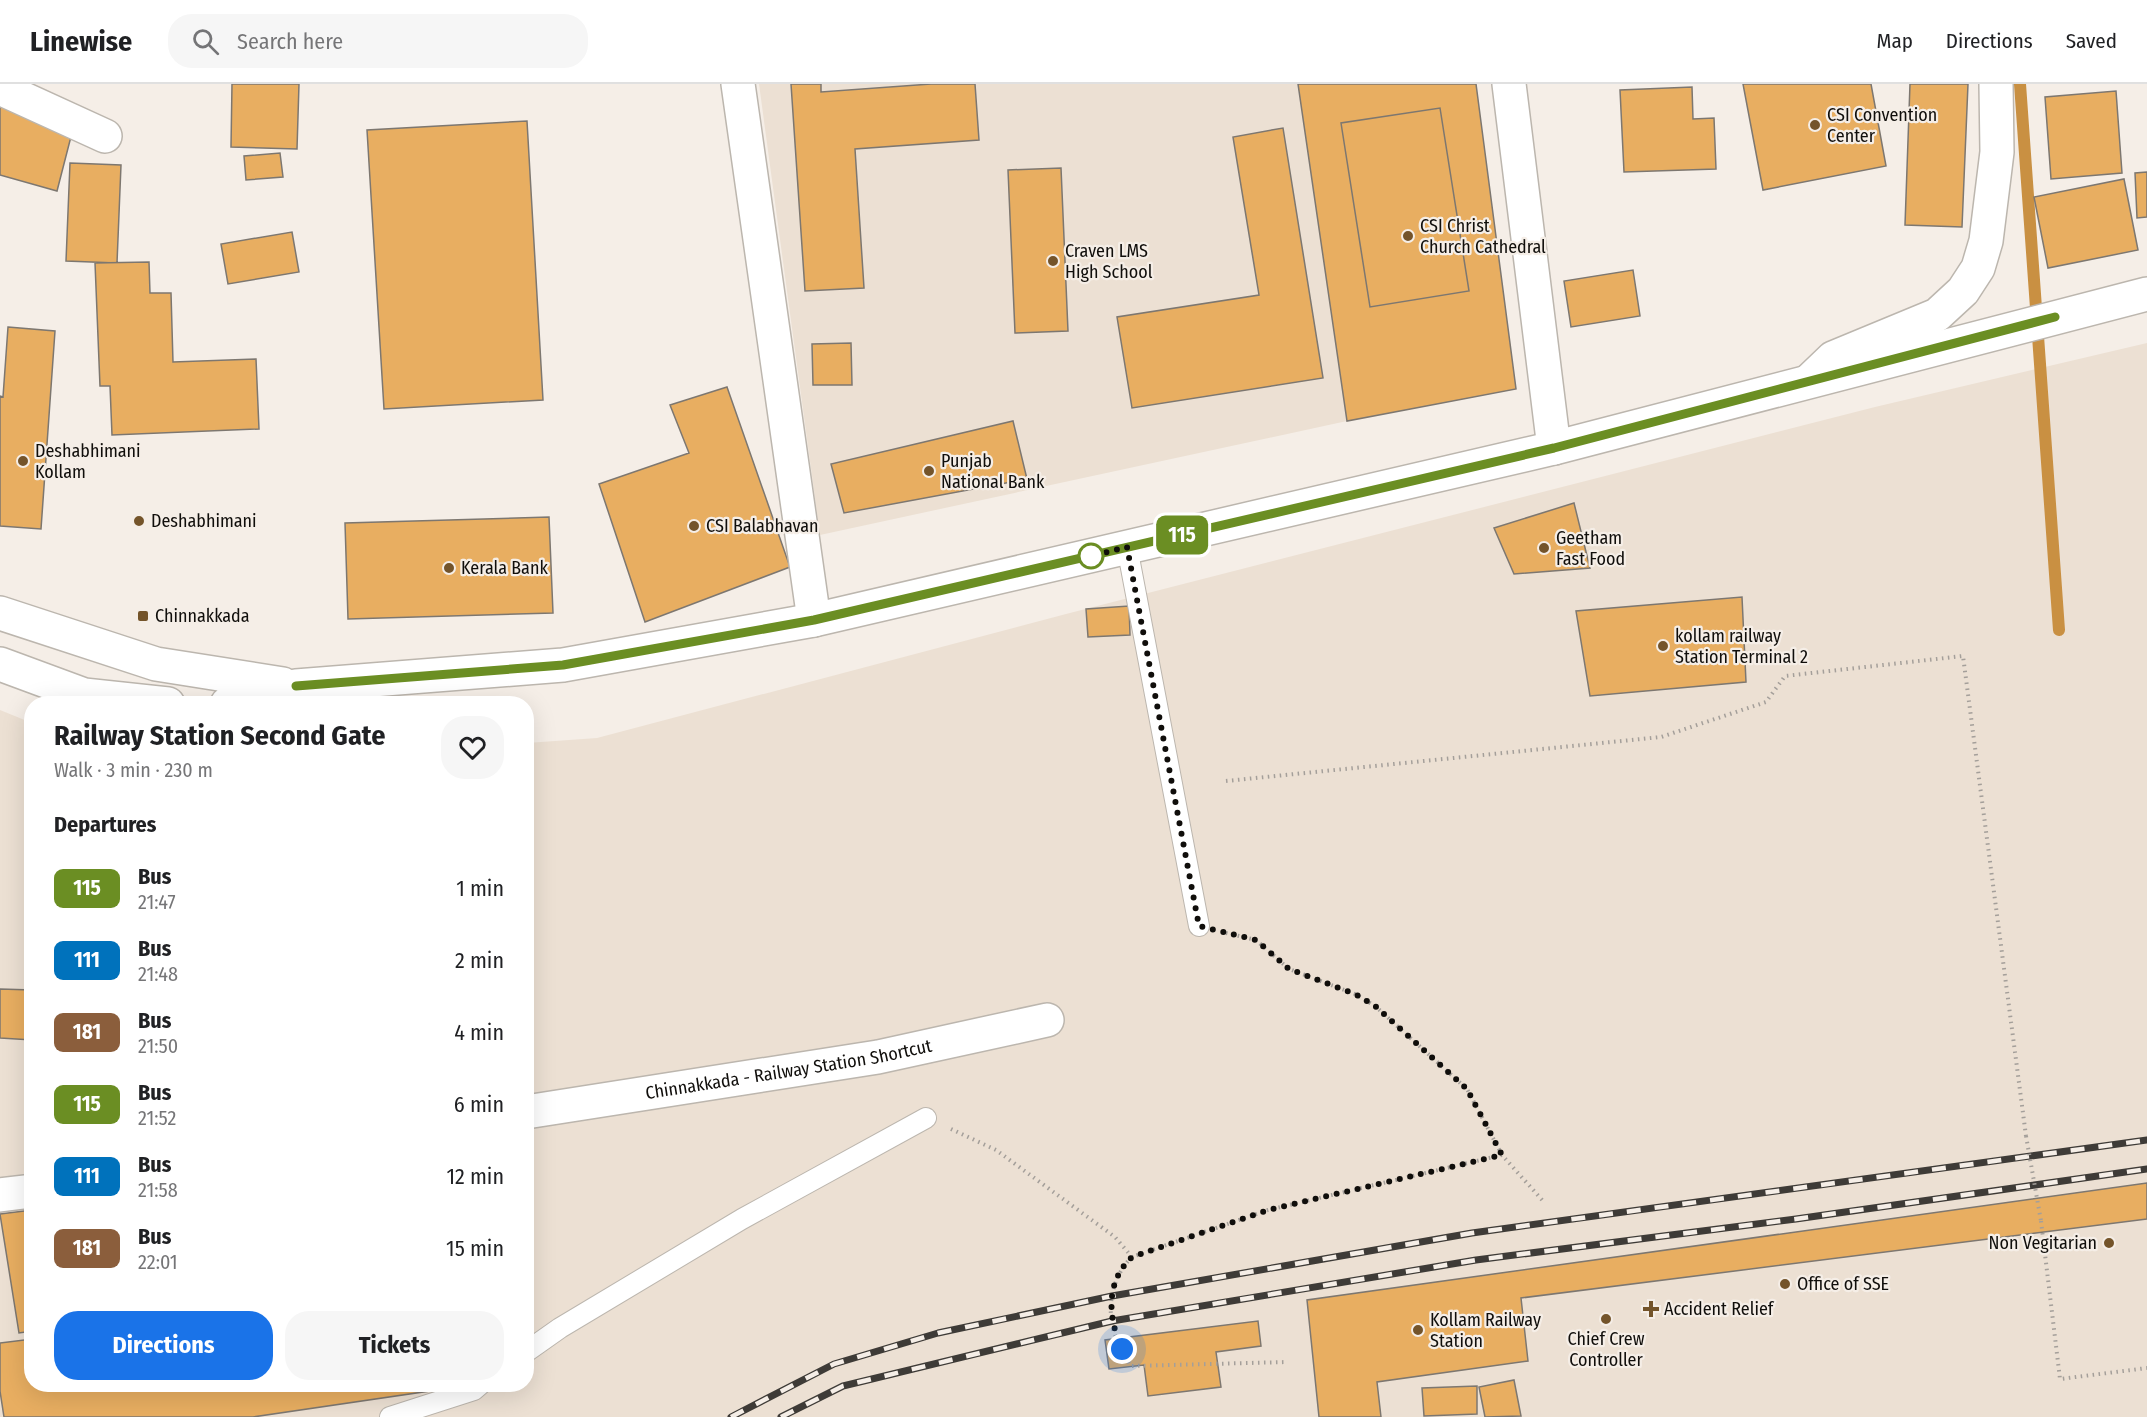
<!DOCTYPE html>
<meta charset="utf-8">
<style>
:root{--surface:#fff;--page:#f6f6f6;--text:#202124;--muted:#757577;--line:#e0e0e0;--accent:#1a73e8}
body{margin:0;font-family:"Fira Sans Condensed",sans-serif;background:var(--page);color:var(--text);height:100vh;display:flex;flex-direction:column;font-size:22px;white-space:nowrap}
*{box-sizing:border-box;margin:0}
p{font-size:20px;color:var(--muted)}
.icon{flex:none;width:33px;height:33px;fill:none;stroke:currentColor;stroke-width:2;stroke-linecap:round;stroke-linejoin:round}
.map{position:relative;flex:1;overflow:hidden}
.sheet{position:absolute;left:24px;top:612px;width:510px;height:696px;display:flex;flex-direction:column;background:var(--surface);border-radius:24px;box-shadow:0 6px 24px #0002}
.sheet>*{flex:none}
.badge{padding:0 12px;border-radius:9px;font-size:21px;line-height:39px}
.you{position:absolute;width:30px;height:30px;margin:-15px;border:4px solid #fff;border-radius:50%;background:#1a73e8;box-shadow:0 0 0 9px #1a73e833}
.map>.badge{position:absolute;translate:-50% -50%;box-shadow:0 0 0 3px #fff}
h2{padding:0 30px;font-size:22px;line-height:54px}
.round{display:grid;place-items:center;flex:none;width:63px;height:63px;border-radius:24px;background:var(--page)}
.headline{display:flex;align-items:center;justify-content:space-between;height:102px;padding:0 30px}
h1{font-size:28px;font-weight:700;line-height:45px}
.button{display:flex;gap:12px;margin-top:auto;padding:12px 30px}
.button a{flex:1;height:69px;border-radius:24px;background:var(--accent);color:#fff;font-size:24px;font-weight:700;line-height:69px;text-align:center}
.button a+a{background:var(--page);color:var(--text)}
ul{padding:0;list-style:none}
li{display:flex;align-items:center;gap:18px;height:72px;padding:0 30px}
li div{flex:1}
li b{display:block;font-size:22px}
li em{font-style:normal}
li .badge{min-width:66px;font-weight:700;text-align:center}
header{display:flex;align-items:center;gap:36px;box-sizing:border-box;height:84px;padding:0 30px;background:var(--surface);border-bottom:2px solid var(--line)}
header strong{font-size:28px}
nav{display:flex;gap:33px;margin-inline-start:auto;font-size:21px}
.search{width:420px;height:54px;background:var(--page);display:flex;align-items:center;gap:15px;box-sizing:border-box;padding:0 21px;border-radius:24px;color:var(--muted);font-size:22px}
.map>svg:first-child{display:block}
.built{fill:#ece0d3}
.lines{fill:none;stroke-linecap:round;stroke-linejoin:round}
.stream{stroke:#c99042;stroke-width:12}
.building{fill:#e8ae61;stroke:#7d7770;stroke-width:1.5}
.lane-casing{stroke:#bcb6ae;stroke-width:22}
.street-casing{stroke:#bcb6ae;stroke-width:36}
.primary-casing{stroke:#bcb6ae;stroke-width:36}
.path{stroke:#a49f9a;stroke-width:4;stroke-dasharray:1.5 4.5;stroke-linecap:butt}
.lane{stroke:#fff;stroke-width:20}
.street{stroke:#fff;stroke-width:33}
.primary{stroke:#fff;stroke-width:33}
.rail-casing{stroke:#3e3b37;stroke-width:7}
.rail{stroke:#f5eee7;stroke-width:4.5;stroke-dasharray:14;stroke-linecap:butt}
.path-bridge{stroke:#a49f9a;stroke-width:4;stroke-dasharray:1.5 4.5;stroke-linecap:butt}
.line-casing{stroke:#fff;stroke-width:14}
.line{stroke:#6b8e23;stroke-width:9}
.walk{stroke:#100e0b;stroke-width:6;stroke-dasharray:0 10.8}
.poi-dot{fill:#74542a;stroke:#f5eee7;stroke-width:2}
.stop-dot{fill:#fff;stroke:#6b8e23;stroke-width:3}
.labels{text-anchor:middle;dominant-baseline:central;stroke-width:4.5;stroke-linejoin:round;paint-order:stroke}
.poi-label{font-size:18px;fill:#100e0b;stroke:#f5eee7;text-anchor:start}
.street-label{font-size:18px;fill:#100e0b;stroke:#f5eee7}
</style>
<header>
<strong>Linewise</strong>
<div class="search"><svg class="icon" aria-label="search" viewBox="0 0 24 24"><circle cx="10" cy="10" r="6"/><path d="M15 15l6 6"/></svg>Search here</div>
<nav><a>Map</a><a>Directions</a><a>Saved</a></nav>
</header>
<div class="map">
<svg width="2147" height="1333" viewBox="0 0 2147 1333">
<rect width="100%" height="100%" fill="#f5eee7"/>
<path class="built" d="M759 0H1298L1347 337 820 451Z
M2147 259V1333H0V626L32 639V1300H526L527 659 597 654 1066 530 1875 323Z"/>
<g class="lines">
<path class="stream" d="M2020 0 2059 546"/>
</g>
<path class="building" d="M232 0H299L297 65 231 63Z
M791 0H821V8L931 0H975L979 56 855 65 864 204 805 207Z
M1298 0H1476L1516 305 1347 337Z
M1743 0H1871L1886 82 1763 106Z
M1910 0H1968L1962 143 1905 141Z
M1692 3 1693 35 1714 34 1716 85 1624 88 1620 6Z
M2116 7 2122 89 2051 95 2045 13Z
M0 18 75 37 57 107 0 91Z
M1440 24 1469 207 1370 223 1341 39Z
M527 37 543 316 384 325 367 46Z
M1283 44 1323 294 1132 324 1117 233 1259 211 1233 53Z
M280 69 283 93 246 96 244 72Z
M70 79 121 81 117 179 66 177Z
M1061 84 1068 247 1015 249 1008 86Z
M2147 88V133L2137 134 2135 89Z
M2124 95 2138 166 2048 184 2034 113Z
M292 148 299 188 228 200 221 160Z
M149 178 150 209H171L173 278 256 275 259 345 112 351 110 302H100L95 179Z
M1633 186 1640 232 1571 243 1564 197Z
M8 243 55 247 41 445 0 442V312L3 313Z
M851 259 852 301H813L812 260Z
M727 303 790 483 645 538 599 400 689 369 670 321Z
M1013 337 1027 395 844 429 831 380Z
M1574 419 1590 484 1514 490 1494 444Z
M549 433 553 529 348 535 345 439Z
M1742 513 1746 598 1590 612 1576 527Z
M1129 522 1130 551 1088 553 1086 525Z
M0 905 32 906V956L0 954Z
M2147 1099V1135L1521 1214 1528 1277 1377 1298 1381 1333H1319L1307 1216Z
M32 1126V1247L19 1249 0 1130Z
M1258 1237 1261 1262 1216 1268 1221 1303 1148 1312 1144 1281 1109 1285 1105 1256Z
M32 1255V1300H457V1303L253 1333H4L0 1307V1259Z
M1514 1296 1521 1332 1485 1333 1479 1303Z
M1477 1302V1330L1424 1332 1422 1304Z"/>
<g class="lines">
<g class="lane-casing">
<path id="lane" d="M1127 463 1199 842
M526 1268 560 1244 742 1135 926 1034
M390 1333 474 1306 481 1300"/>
</g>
<g class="street-casing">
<g id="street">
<path d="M738 0 814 536"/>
<path d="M1509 0 1554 364"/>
<path d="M0 4 105 52"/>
<path d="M1809 297 1833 274 1937 231 1963 207 1978 184 1986 157 1997 68 1996 0"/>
<path id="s1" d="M526 1028 878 973 1047 936"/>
<path d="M0 1111 32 1107"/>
</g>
</g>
<g class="primary-casing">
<path id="primary" d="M0 529 156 580 283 600
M0 580 84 611 168 620
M227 620 296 602 563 581 814 536 1554 364 2147 210"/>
</g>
<path class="path" d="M1226 697 1661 653 1766 618 1785 592 1963 572 2026 1052
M1226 849 1256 856 1289 885 1355 910 1375 922 1467 1005 1502 1071 1543 1117
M951 1045 996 1066 1115 1153 1132 1173 1268 1126 1502 1071
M2041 1137 2060 1295 2147 1284
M1132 1173C1113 1191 1106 1222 1114 1248 1118 1260 1125 1271 1131 1282L1287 1278"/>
<use href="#lane" class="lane"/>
<use href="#street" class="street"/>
<use href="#primary" class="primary"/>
<g class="rail-casing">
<path id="rail" d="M731 1333 834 1280 938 1249 1112 1212 1472 1149 2147 1056
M781 1333 843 1302 1112 1237 1476 1176 1796 1135 2147 1085"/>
</g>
<use href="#rail" class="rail"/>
<path class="path-bridge" d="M2026 1052 2041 1137"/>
</g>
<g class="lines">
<g class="line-casing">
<path id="line" d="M296 602 563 581 814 536 1554 364 2055 233"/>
</g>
<use href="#line" class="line"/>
<path class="walk" d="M1091 472 1083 474 1127 463 1199 842 1256 856 1289 885 1355 910 1375 922 1467 1005 1502 1071 1268 1126 1132 1173C1105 1198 1108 1234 1122 1265"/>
</g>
<g class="poi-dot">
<circle cx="1815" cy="41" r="6"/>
<circle cx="1408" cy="152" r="6"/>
<circle cx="1053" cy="177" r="6"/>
<circle cx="23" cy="377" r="6"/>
<circle cx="929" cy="387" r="6"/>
<circle cx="139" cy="437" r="6"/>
<circle cx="694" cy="442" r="6"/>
<circle cx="1544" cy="464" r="6"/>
<circle cx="449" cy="484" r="6"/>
<rect x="137" y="526" width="12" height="12" rx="3"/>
<circle cx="1663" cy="562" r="6"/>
<circle cx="2109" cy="1159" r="6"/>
<circle cx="1785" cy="1200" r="6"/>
<path d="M1648 1216h6v6h6v6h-6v6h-6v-6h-6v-6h6z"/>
<circle cx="1606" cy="1235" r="6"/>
<circle cx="1418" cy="1246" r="6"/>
</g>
<circle class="stop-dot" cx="1091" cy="472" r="12"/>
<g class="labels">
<g class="poi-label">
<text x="1827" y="31">CSI Convention<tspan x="1827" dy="21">Center</tspan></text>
<text x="1420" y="142">CSI Christ<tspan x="1420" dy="21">Church Cathedral</tspan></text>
<text x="1065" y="167">Craven LMS<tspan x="1065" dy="21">High School</tspan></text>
<text x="35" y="367">Deshabhimani<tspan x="35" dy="21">Kollam</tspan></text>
<text x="941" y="377">Punjab<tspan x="941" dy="21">National Bank</tspan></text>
<text x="151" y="437">Deshabhimani</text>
<text x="706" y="442">CSI Balabhavan</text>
<text x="1556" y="454">Geetham<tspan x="1556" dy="21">Fast Food</tspan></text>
<text x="461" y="484">Kerala Bank</text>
<text x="155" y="532">Chinnakkada</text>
<text x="1675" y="552">kollam railway<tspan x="1675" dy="21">Station Terminal 2</tspan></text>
<text x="2097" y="1159" text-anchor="end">Non Vegitarian</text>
<text x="1797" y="1200">Office of SSE</text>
<text x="1664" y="1225">Accident Relief</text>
<text x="1430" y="1236">Kollam Railway<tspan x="1430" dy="21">Station</tspan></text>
<text x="1606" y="1255" text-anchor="middle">Chief Crew<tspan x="1606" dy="21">Controller</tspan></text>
</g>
<g class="street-label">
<text stroke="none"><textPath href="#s1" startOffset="266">Chinnakkada - Railway Station Shortcut</textPath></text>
</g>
</g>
</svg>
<div class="you" style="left:1122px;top:1265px"></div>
<b class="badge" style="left:1182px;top:451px;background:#6b8e23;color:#fff">115</b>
<section class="sheet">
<div class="headline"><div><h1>Railway Station Second Gate</h1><p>Walk · 3 min · 230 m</p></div><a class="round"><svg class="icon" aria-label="heart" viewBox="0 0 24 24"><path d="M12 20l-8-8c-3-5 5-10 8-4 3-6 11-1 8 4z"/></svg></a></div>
<h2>Departures</h2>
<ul>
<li><span class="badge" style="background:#6b8e23;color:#fff">115</span><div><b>Bus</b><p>21:47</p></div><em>1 min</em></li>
<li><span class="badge" style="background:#0072bc;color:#fff">111</span><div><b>Bus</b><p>21:48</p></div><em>2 min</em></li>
<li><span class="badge" style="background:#8b5e3c;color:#fff">181</span><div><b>Bus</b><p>21:50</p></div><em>4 min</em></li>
<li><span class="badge" style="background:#6b8e23;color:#fff">115</span><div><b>Bus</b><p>21:52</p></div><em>6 min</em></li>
<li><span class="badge" style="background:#0072bc;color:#fff">111</span><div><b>Bus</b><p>21:58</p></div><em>12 min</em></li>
<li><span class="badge" style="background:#8b5e3c;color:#fff">181</span><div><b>Bus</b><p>22:01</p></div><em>15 min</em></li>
</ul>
<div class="button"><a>Directions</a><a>Tickets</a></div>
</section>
</div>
